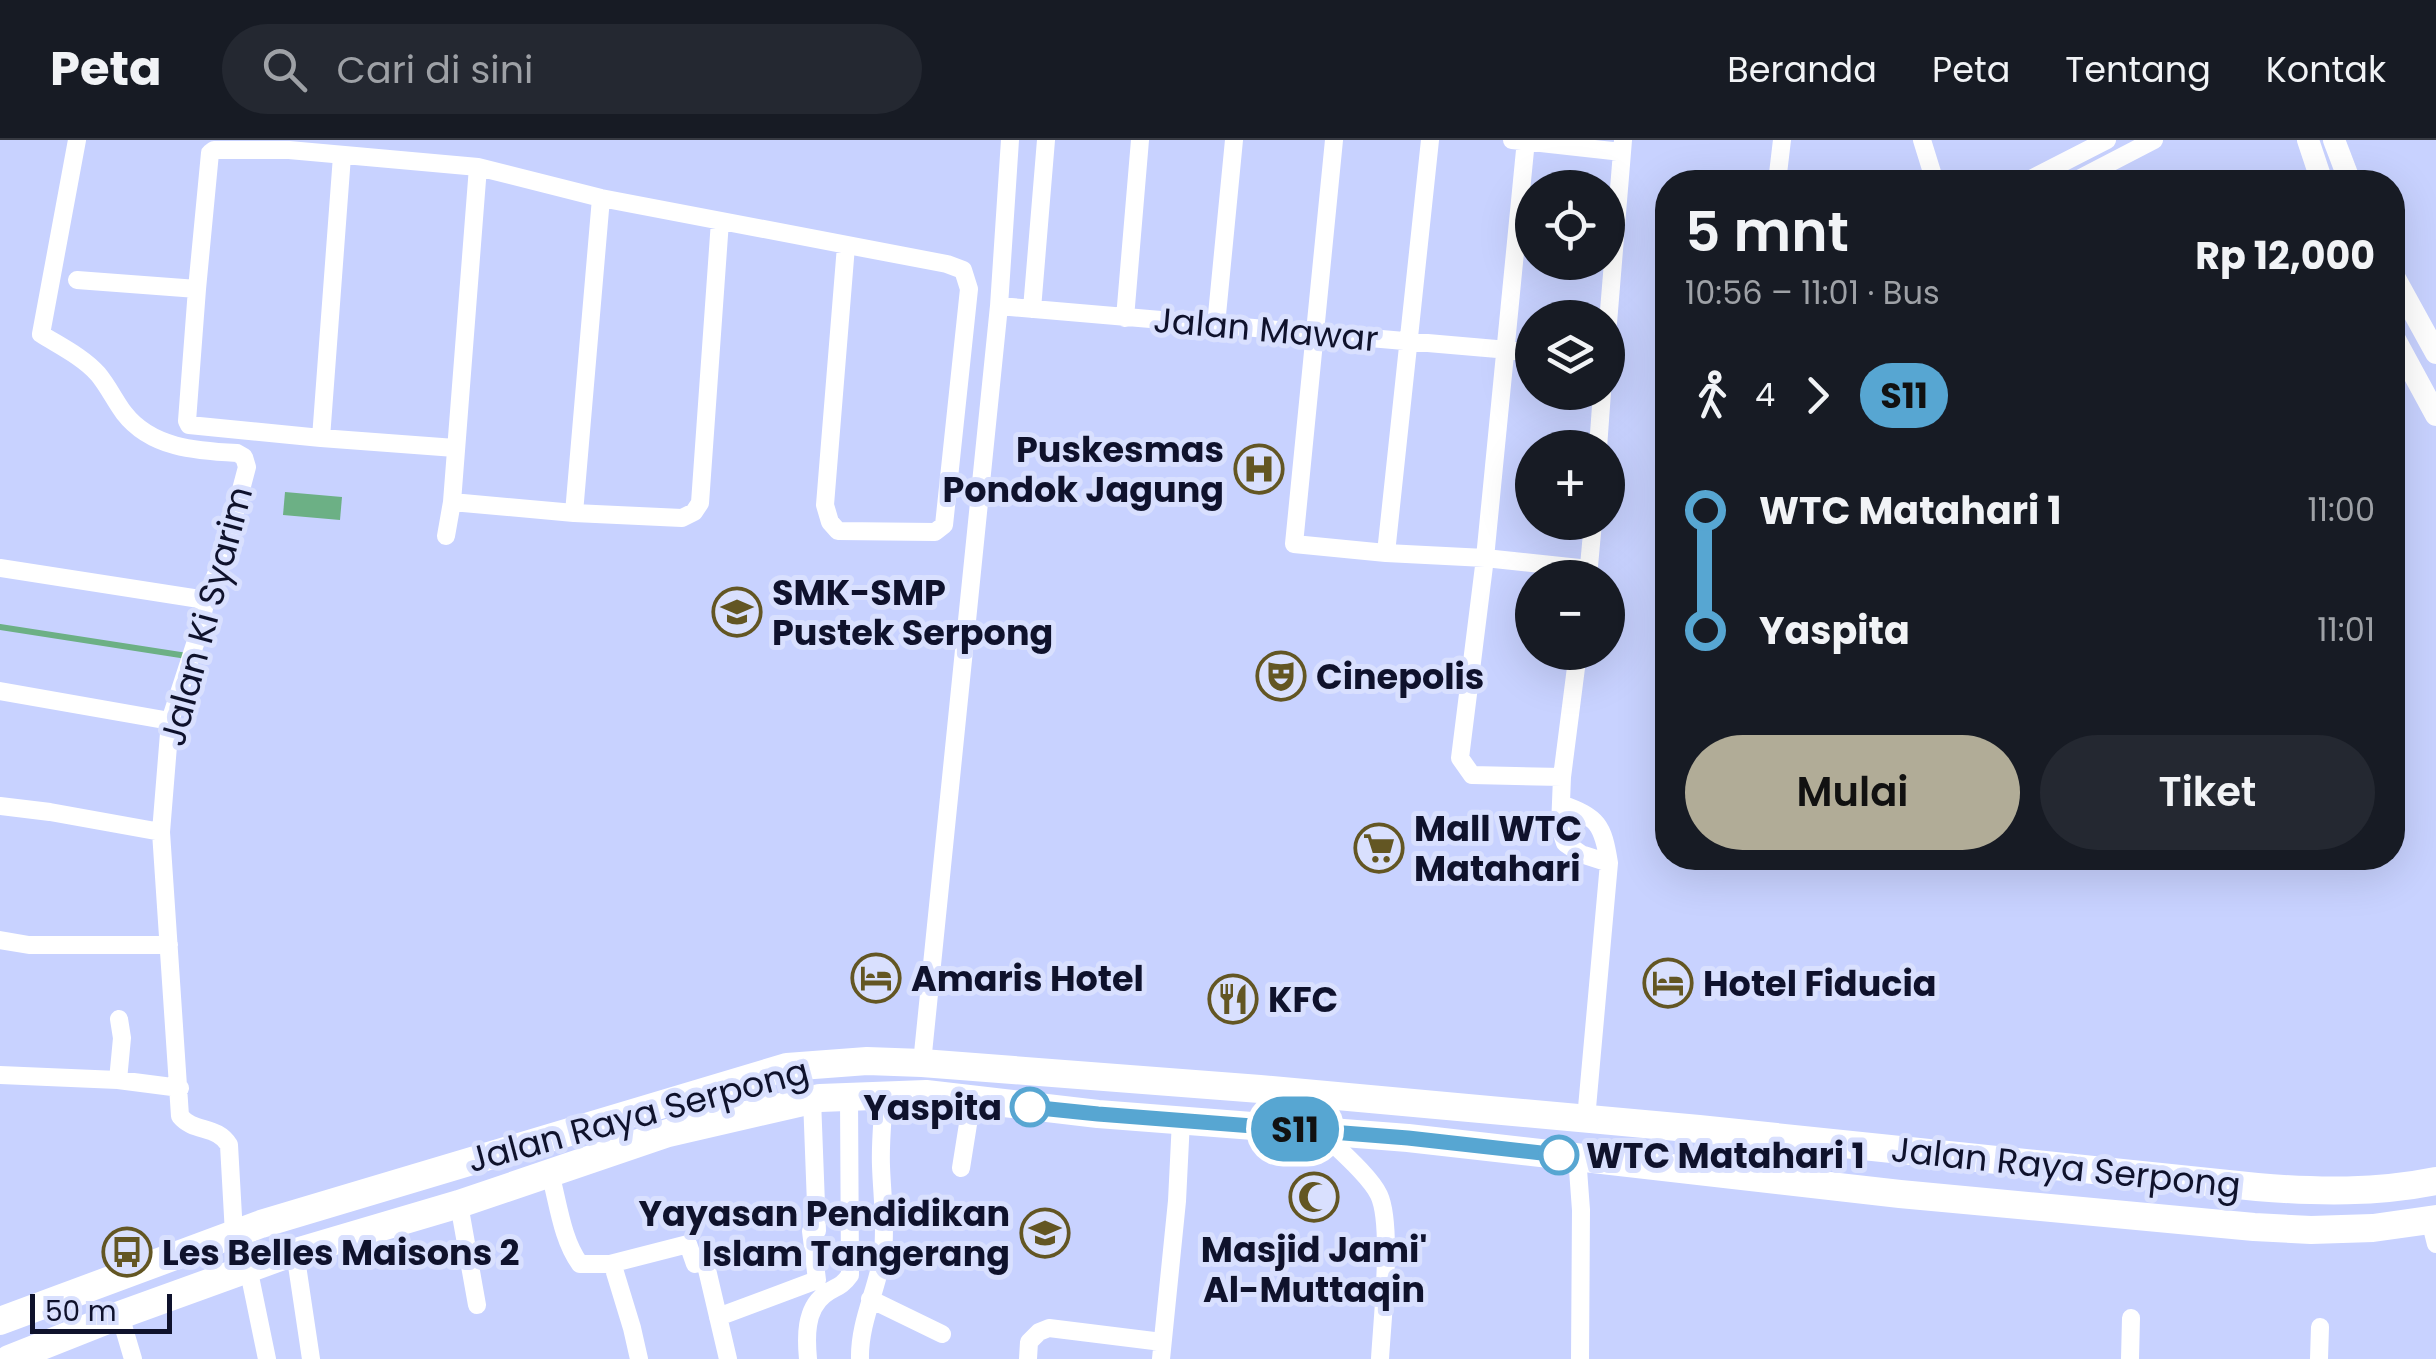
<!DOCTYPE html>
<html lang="id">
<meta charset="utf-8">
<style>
:root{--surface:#171b24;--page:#242831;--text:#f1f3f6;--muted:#9ea1a6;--line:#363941;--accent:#b1ac97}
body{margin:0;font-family:Poppins,sans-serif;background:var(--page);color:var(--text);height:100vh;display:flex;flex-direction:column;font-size:38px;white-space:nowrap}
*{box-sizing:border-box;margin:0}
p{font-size:32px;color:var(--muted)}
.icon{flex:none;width:55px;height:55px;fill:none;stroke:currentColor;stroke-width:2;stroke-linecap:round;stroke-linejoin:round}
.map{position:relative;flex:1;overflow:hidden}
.details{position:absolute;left:1655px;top:30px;width:750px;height:700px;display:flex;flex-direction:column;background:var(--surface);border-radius:40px;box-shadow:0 10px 40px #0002}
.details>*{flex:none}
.badge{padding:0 20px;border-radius:32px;font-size:35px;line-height:65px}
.tools{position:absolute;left:1515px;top:30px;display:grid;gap:20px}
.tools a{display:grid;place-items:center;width:110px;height:110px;border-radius:50%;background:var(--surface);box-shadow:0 10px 40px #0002;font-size:50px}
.scale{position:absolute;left:30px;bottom:25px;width:142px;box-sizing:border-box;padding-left:10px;border:5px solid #0f122c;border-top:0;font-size:28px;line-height:35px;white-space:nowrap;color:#0f122c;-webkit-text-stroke:8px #d9e0fe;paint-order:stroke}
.map>.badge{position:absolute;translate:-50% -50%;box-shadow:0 0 0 5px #fff}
.legs{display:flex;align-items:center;gap:15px;height:110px;padding:0 30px;font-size:32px}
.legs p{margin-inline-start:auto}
.head{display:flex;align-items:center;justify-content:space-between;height:170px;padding:0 30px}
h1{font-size:55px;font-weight:600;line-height:75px}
.primary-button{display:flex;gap:20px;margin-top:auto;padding:20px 30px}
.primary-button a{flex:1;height:115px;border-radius:60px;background:var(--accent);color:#111;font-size:40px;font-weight:600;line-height:115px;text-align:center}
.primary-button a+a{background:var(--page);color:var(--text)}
ul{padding:0 30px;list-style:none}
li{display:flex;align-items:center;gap:35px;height:120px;font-size:38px}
li i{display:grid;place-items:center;width:15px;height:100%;margin:0 12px;background:currentColor}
li i::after{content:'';width:25px;height:25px;margin:-12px;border:8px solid;border-radius:50%;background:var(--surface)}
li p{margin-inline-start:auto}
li:first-child i{background:linear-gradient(#0000 50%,currentColor 0)}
li:last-child i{background:linear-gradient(currentColor 50%,#0000 0)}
header{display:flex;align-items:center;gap:60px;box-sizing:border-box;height:140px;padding:0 50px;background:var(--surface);border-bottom:2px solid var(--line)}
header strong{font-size:48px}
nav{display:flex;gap:55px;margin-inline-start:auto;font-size:35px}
.search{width:700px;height:90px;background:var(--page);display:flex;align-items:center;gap:25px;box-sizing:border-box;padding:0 35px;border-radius:55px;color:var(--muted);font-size:38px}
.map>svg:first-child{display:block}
.water{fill:#6cb085}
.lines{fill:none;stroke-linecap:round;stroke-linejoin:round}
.stream{stroke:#6cb085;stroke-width:6}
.minor{stroke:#fff;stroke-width:18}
.tertiary{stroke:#fff;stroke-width:22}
.primary{stroke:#fff;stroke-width:28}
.line-1-casing{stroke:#fff;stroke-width:22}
.line-1{stroke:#57a6d2;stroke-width:15}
.stop-1-dot{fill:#fff;stroke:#57a6d2;stroke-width:5}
.labels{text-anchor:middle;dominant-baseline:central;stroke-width:10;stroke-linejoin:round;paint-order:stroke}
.street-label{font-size:35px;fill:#0f122c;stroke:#d9e0fe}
.poi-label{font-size:35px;font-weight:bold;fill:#0f122c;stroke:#d9e0fe;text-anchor:start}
.stop-label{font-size:35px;font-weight:bold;fill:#0f122c;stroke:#d9e0fe;text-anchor:end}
</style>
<header>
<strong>Peta</strong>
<div class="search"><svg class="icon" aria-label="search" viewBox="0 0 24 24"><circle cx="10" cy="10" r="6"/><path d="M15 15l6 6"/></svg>Cari di sini</div>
<nav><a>Beranda</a><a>Peta</a><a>Tentang</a><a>Kontak</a></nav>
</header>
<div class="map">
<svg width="2436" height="1219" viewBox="0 0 2436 1219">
<rect width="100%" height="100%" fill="#c8d2ff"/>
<path class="water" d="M285 352 342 357 340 380 283 375Z"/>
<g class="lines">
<path class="stream" d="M0 487 187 516"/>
<path class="minor" d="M77 0 41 194C60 206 83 217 98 234 108 246 115 261 124 273 151 308 196 311 237 313L244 317 247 327 224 414 206 460 196 501 170 581 161 692 180 976C194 993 217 985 229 1005L234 1094
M1334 0 1294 404 1386 413 1485 418 1589 429
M1512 0 1622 12
M1526 0 1485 418 1460 618 1472 635 1562 637
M1922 0 1935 42
M1777 42 1782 0
M2025 42 2107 0
M2073 42 2154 0
M77 140 197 149
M999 166 1532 212
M1032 169 1046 0
M1125 178 1140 0
M1608 183 1623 0
M1216 185 1234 0
M321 298 342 16
M455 308 321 298 189 285 187 281 197 149 210 13 214 10H289L478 27 601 58 947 124 963 130 969 149 944 385 935 392 838 391 830 382 825 365 846 106
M1598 308 1602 252
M452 362 574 373 682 378 694 372 700 363 720 81
M574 373 601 58
M446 396 452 362 478 27
M1386 413 1430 0
M0 428 206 460
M1588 437 1593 382
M1578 512 1562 637 1560 687 1565 703 1581 714 1609 723
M0 551 170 581
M1561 664C1598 677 1603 685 1609 723L1586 979
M0 666 50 672 161 692
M0 800 29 805H169
M922 923 999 166 1010 0
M0 935 118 940 180 948
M118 940 122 898 119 879
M1321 992C1337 1008 1370 1036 1379 1055 1393 1085 1382 1182 1380 1219
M1577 1016 1581 1070 1580 1219
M961 1028 972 959
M550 1033C558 1062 562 1100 580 1124H610L614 1129 632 1188 639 1219
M459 1064 477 1165
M2430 1080 2436 1104
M295 1112 311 1219
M610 1124 688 1104 695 1124 705 1121 728 1219
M248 1127 267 1219
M870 1159 942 1194
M120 1175 133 1219
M718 1177 817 1140 811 1091H817L812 959
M808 1219C806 1198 805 1170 824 1155 835 1146 840 1149 850 1135L849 957
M860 1219C859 1182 878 1148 883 1112 886 1083 882 1055 881 1026 880 1002 883 978 884 955
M1028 1219 1029 1202 1039 1192 1049 1188 1162 1202
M1161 1219 1177 1061 1181 980
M2130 1219 2131 1178
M2319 1219 2320 1187"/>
<path class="tertiary" d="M2308 0 2322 42
M2334 0 2350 42
M2392 133 2436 213
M2392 194 2436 275"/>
<path class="primary" d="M0 1181 261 1084 787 927 867 921 922 923 1260 949 1699 989 2257 1047C2317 1052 2377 1053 2436 1041
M9 1219 120 1175 283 1116 459 1064 668 993 820 958 926 954 1098 974 1408 998 1900 1054 2254 1087 2311 1090 2373 1088 2436 1079"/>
</g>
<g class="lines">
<g class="line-1-casing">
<path id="line-1" d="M1030 967 1098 974 1408 998 1559 1015"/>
</g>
<use href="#line-1" class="line-1"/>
</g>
<defs>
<g id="hospital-ring" transform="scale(2.5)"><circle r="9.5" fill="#d9e0fe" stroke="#635623" stroke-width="1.5"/><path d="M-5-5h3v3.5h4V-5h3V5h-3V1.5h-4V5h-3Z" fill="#635623"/></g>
<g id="school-ring" transform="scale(2.5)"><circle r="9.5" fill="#d9e0fe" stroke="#635623" stroke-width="1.5"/><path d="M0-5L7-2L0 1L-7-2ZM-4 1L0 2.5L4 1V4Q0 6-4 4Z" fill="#635623"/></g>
<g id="theatre-ring" transform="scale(2.5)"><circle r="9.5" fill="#d9e0fe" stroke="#635623" stroke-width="1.5"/><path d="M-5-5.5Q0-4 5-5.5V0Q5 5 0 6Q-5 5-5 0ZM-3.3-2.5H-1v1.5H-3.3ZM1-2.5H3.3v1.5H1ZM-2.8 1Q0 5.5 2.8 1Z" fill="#635623"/></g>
<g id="supermarket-ring" transform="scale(2.5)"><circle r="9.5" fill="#d9e0fe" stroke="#635623" stroke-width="1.5"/><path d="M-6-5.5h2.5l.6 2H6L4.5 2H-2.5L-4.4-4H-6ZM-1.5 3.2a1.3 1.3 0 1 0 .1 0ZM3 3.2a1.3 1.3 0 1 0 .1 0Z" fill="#635623"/></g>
<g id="hotel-ring" transform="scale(2.5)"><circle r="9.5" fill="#d9e0fe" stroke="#635623" stroke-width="1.5"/><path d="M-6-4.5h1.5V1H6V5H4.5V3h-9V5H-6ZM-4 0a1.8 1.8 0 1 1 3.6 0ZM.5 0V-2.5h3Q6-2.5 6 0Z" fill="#635623"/></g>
<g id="restaurant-ring" transform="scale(2.5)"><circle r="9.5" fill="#d9e0fe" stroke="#635623" stroke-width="1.5"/><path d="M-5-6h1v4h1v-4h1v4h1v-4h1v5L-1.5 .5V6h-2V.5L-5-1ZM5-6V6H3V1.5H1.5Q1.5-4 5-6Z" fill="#635623"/></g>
<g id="mosque-ring" transform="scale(2.5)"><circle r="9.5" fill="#d9e0fe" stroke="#635623" stroke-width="1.5"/><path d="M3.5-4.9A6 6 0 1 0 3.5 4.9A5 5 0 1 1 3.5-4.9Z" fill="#635623"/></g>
<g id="bus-ring" transform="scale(2.5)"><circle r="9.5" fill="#d9e0fe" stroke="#635623" stroke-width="1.5"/><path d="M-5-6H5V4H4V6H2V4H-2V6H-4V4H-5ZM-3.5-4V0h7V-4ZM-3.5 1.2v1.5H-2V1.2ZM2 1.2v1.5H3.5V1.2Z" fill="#635623"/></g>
</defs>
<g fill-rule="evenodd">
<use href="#hospital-ring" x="1259" y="329"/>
<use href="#school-ring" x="737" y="472"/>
<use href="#theatre-ring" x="1281" y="536"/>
<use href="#supermarket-ring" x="1379" y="708"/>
<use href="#hotel-ring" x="876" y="838"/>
<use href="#hotel-ring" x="1668" y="843"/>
<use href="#restaurant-ring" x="1233" y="859"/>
<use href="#mosque-ring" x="1314" y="1057"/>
<use href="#school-ring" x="1045" y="1093"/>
<use href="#bus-ring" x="127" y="1112"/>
</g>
<g class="stop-1-dot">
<circle cx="1030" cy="967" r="18"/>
<circle cx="1559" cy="1015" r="18"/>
</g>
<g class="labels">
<g class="street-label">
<text transform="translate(1266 189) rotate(5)">Jalan Mawar</text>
<text transform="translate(206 476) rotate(-75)">Jalan Ki Syarim</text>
<text transform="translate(638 975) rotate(-15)">Jalan Raya Serpong</text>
<text transform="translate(2066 1027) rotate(6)">Jalan Raya Serpong</text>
</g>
<g class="poi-label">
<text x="1224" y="309" text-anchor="end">Puskesmas<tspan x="1224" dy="40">Pondok Jagung</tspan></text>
<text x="772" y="452">SMK-SMP<tspan x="772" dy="40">Pustek Serpong</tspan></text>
<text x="1316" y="536">Cinepolis</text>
<text x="1414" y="688">Mall WTC<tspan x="1414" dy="40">Matahari</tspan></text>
<text x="911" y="838">Amaris Hotel</text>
<text x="1703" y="843">Hotel Fiducia</text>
<text x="1268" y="859">KFC</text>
<text x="1010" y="1073" text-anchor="end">Yayasan Pendidikan<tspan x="1010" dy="40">Islam Tangerang</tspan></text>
<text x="1314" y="1109" text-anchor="middle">Masjid Jami'<tspan x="1314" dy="40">Al-Muttaqin</tspan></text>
<text x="162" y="1112">Les Belles Maisons 2</text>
</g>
<g class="stop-label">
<text x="1002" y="967">Yaspita</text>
<text x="1586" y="1015" text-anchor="start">WTC Matahari 1</text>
</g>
</g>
</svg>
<div class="tools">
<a><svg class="icon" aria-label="locate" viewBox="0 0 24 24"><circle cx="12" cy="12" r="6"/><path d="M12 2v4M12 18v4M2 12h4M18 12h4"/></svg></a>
<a><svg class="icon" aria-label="layers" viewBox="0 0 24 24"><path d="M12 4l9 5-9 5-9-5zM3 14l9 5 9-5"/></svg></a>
<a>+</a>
<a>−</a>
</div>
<div class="scale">50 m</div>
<b class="badge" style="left:1295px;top:989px;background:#57a6d2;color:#111">S11</b>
<section class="details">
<div class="head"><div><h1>5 mnt</h1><p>10:56 – 11:01 · Bus</p></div><b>Rp 12,000</b></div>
<div class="legs"><svg class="icon" aria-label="walk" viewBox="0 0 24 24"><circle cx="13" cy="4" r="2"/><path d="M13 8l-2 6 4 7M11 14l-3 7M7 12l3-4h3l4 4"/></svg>4<svg class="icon" aria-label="forward" viewBox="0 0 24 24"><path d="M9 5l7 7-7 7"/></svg><b class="badge" style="background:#57a6d2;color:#111">S11</b></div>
<ul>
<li><i style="color:#57a6d2"></i><b>WTC Matahari 1</b><p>11:00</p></li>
<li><i style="color:#57a6d2"></i><b>Yaspita</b><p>11:01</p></li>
</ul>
<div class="primary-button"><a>Mulai</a><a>Tiket</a></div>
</section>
</div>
